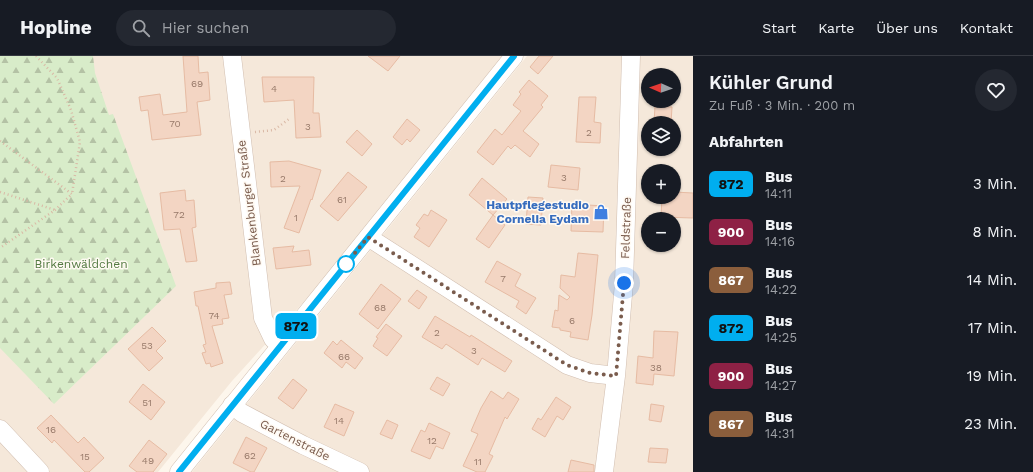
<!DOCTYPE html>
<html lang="de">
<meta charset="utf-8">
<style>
:root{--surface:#171b24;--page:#242831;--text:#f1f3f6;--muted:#9ea1a6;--line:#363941}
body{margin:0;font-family:"Work Sans",sans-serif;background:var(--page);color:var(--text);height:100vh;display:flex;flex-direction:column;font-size:15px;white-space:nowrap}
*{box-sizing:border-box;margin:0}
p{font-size:13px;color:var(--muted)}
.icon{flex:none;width:22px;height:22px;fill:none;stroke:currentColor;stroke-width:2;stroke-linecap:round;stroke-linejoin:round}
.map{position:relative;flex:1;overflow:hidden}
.panel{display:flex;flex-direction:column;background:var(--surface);width:340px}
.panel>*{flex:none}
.badge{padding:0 8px;border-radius:6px;font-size:14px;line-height:26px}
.needle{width:26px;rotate:272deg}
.tools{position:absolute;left:641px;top:12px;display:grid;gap:8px}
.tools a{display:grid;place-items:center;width:40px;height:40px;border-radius:50%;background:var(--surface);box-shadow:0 1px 3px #0004;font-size:20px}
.you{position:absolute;width:20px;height:20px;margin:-10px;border:3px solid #fff;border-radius:50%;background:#1a73e8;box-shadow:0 0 0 6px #1a73e833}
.map>.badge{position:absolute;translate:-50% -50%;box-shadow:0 0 0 2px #fff}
h2{padding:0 16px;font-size:15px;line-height:36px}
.round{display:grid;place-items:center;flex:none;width:42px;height:42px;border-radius:21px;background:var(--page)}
.summary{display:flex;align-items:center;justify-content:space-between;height:68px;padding:0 16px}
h1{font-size:19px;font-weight:600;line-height:30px}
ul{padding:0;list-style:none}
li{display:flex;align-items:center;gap:12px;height:48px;padding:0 16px}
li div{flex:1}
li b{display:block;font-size:15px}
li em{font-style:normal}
li .badge{min-width:44px;font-weight:700;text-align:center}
header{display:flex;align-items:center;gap:24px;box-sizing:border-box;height:56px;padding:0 20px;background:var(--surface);border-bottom:1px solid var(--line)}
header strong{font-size:19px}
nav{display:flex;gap:22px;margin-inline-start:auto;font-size:14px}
.search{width:280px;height:36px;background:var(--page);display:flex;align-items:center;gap:10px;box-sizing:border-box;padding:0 14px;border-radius:22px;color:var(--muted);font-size:15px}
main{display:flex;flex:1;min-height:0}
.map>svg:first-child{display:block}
.residential{fill:#f5e8da;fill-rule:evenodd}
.forest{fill:url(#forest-firs)}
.building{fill:#f3d5c3;stroke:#e6bba3}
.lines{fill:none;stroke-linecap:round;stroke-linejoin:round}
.minor-casing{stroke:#d1beb0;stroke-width:19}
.path{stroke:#d9b8a5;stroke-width:2.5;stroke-dasharray:1 3;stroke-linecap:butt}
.minor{stroke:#fff;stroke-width:18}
.line-casing{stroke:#fff;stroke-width:9}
.line{stroke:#00aeef;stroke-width:6}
.walk{stroke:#7a5c4d;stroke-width:4;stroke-dasharray:0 7.2}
.stop-dot{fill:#fff;stroke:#00aeef;stroke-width:2}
.labels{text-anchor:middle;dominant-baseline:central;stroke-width:3;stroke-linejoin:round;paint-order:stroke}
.number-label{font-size:10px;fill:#987a6a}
.street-label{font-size:12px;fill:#7a5c4d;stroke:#fffaf3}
.shop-label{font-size:12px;font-weight:bold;fill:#366cbe;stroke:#fffaf3;text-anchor:end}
.park-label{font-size:12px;fill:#537a41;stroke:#fffaf3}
</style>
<header>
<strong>Hopline</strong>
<div class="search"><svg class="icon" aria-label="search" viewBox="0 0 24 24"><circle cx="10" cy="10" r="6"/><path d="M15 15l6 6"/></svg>Hier suchen</div>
<nav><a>Start</a><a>Karte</a><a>Über uns</a><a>Kontakt</a></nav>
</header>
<main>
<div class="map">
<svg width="693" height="416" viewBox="0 0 693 416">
<defs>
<pattern id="forest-firs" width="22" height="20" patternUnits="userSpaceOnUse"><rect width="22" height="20" fill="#d8ecc9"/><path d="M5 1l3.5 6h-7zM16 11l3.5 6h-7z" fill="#b4c2a5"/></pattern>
</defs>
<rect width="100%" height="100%" fill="#fdf6ec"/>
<path class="residential" d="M0 0H508L408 131 232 325 158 416H0Z
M527 0H693V416H192ZM648 19H674V45H648ZM648 67H674V93H648ZM648 115H674V141H648ZM648 163H674V189H648Z"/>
<path class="forest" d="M0 0H93L95 17 109 59 113 58 176 230 54 348 0 292Z"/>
<path class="building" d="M183 0H198L199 17 208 16 210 44 197 46 201 79 152 84 148 54 141 55 139 41 160 38 163 59 187 56Z
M368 0H400L388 15Z
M539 0H553L538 18 530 11Z
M262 21H314L313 57H319L321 81 296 82 294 44 264 46Z
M529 24 548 40 541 49 543 51 523 75 539 88 530 101 515 89 511 93 508 90 493 109 477 96 495 73 502 79 521 55 513 49 521 38 519 36Z
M579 41H596L594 66 601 67 600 87 576 86Z
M655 50 672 51 671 67H654Z
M407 63 420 74 410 86 407 83 402 89 393 81Z
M357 74 372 88 362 100 346 86Z
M289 105 321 114 312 144 311 143 299 177 284 172 300 130 271 131 270 106Z
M551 109 580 112 578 134 548 131Z
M348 116 367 131 338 165 320 150Z
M482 122 507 143 493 159 469 139Z
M185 134 186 145 194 144 196 171 192 172 197 205 186 206 180 173 164 174 160 137Z
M674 136 693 137V162L661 161 662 141H674Z
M528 141 543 142 541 169 526 168Z
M572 148 604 150 603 176 571 175Z
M431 154 447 164 429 191 414 181 420 172 416 169 424 158 428 160Z
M493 159 505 169 489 192 476 183Z
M294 190 292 196 309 194 311 209 276 213 273 192Z
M578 197 598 199 592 259 588 284 570 281 571 276 560 274V272L552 271 555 254 558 255 559 239 567 244 570 241 560 232 561 219 575 221Z
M497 205 521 218 515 230 536 242 526 258 516 251 519 245 485 226Z
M230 226 232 238 224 239 229 262 222 263 223 268 212 270 223 307 211 311 210 307 206 308 202 297 206 296 203 289 206 288 198 250H196L194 236 216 232V227Z
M381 228 401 243 378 273 359 258Z
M417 234 427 241 419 253 408 245Z
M435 260 470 281 471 279 512 305 505 316 482 302 478 309 446 288 442 293 422 281Z
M386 268 402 280 387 300 373 290 378 282 376 281Z
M152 271 166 285 156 295 163 302 149 315 128 293Z
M654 275 678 276 674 320 654 318 653 329 636 327 638 300 653 302Z
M341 284 363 302 355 313 346 306 342 312 324 297 333 285 337 289Z
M437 321 450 328 443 340 430 333Z
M293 323 307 334 293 353 278 342Z
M143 328 165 346 151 364 129 346Z
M491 335 503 343 508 336 519 343 507 363 505 361 489 398 493 400 485 416H477L463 410 478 378 471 375 481 352Z
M556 341 571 351 563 364 557 360 545 381 532 373 538 362 541 364Z
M335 348 354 356 344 380 324 371Z
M651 348 664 350 661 366 649 364Z
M51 359 78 387 84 381 104 402 89 416H85L54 384 52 387 37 372Z
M387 364 398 369 392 383 380 378Z
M429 367 450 377 443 393 436 390 430 403 411 395 421 374 425 376Z
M246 381 267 392 254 416H251L233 407Z
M149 384 167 398 153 416H137L129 410Z
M650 392 668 393 666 407 648 406Z
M571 404 594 409V416H568Z"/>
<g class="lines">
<g class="minor-casing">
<path id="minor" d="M232 0 263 262 273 283 280 289
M368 181 567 309 590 317 616 320
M232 349 242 357 303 389 360 416
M0 373 40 416
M179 416 514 0
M604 416 616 320 624 227 631 0"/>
</g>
<path class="path" d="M36 0 57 22 71 54 80 86 72 138
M255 76 274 74 289 63
M0 85 72 138 55 154 0 192
M0 136 55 154"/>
<use href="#minor" class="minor"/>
</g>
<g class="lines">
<g class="line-casing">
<path id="line" d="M179 416 514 0"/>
</g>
<use href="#line" class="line"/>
<path class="walk" d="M346 208 368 181 567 309 590 317 616 320 624 227"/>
</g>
<defs>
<g id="shop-bare" transform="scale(1.2)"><path d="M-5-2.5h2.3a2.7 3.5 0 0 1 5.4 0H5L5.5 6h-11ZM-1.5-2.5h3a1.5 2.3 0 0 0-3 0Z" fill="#3f7fe0" stroke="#fffaf3" stroke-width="2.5" paint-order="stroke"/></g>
</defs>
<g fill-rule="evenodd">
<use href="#shop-bare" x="601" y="156"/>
</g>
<circle class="stop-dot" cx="346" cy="208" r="8"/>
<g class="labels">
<g class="number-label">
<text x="197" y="27">69</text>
<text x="274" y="32">4</text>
<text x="175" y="67">70</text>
<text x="308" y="70">3</text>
<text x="589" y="76">2</text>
<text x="564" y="121">3</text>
<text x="283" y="122">2</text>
<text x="342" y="143">61</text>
<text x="179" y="158">72</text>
<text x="296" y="161">1</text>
<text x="503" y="222">7</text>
<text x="380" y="251">68</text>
<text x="214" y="259">74</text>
<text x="572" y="264">6</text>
<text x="437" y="276">2</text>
<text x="147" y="289">53</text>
<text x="474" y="294">3</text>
<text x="344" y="300">66</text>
<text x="656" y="311">38</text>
<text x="147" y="346">51</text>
<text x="339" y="364">14</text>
<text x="51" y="373">16</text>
<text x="432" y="384">12</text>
<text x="250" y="399">62</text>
<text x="85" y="400">15</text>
<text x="148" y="404">49</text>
<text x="478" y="405">11</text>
</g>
<g class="street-label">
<text transform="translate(249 147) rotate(-97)">Blankenburger Straße</text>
<text transform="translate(626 172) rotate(-88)">Feldstraße</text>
<text transform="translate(295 384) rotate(27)">Gartenstraße</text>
</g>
<g class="shop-label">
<text x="589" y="149">Hautpflegestudio<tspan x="589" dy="14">Cornelia Eydam</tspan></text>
</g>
<g class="park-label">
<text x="81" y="208">Birkenwäldchen</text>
</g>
</g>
</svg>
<div class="tools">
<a><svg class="needle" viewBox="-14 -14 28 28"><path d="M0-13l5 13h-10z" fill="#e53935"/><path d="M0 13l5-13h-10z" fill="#9ea1a6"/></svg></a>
<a><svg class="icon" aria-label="layers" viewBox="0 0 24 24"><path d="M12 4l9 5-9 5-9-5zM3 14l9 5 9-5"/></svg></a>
<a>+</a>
<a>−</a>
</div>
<div class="you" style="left:624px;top:227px"></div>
<b class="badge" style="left:296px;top:270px;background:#00aeef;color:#111">872</b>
</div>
<section class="panel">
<div class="summary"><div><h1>Kühler Grund</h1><p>Zu Fuß · 3 Min. · 200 m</p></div><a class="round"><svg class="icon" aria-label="heart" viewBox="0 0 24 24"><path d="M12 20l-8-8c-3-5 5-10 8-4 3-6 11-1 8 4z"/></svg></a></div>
<h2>Abfahrten</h2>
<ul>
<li><span class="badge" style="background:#00aeef;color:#111">872</span><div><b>Bus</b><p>14:11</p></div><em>3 Min.</em></li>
<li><span class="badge" style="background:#8e2145;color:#fff">900</span><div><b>Bus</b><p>14:16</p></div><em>8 Min.</em></li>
<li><span class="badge" style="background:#8b5e3c;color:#fff">867</span><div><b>Bus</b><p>14:22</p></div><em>14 Min.</em></li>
<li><span class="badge" style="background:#00aeef;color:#111">872</span><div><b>Bus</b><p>14:25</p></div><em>17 Min.</em></li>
<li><span class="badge" style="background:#8e2145;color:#fff">900</span><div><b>Bus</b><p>14:27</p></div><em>19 Min.</em></li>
<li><span class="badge" style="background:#8b5e3c;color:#fff">867</span><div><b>Bus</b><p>14:31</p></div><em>23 Min.</em></li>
</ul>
</section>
</main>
